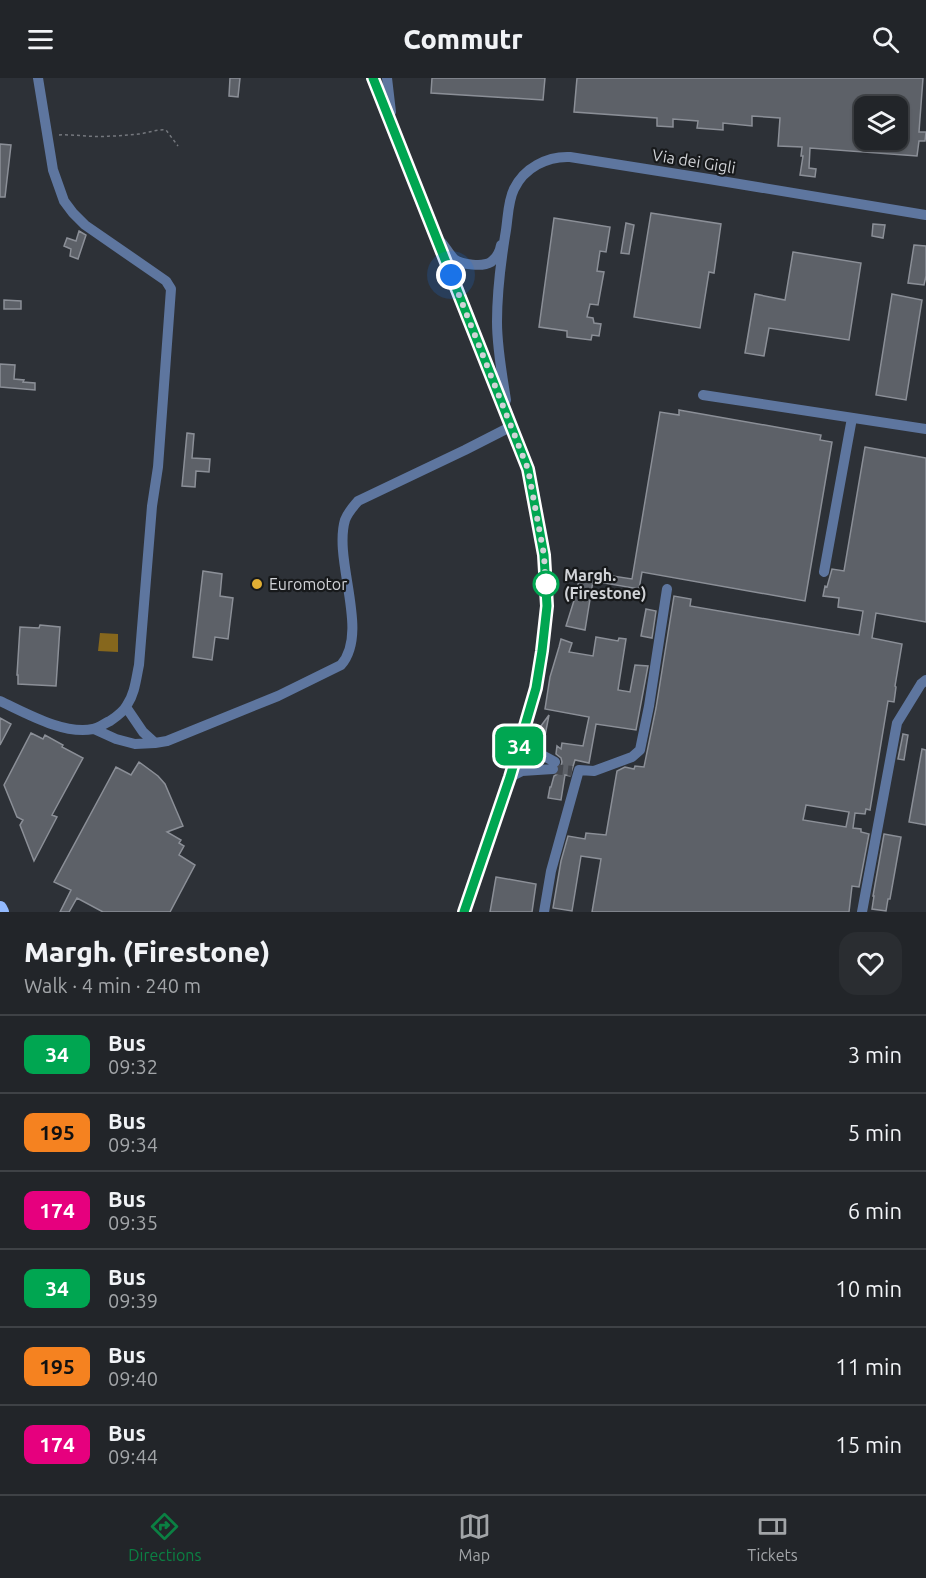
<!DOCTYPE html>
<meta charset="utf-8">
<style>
:root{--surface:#222529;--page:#2a2d31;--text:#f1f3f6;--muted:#a2a5a8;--line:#3f4246;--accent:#0b8043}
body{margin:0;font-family:Ubuntu,sans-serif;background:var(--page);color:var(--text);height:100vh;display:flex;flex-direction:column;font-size:22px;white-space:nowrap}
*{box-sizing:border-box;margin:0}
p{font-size:20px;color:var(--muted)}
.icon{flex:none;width:33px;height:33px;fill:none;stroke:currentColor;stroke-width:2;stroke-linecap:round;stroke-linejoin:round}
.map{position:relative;height:834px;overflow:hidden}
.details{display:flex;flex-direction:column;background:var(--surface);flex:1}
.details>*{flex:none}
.badge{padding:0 12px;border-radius:9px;font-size:21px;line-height:39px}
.tools{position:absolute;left:854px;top:18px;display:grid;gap:12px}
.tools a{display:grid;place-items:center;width:54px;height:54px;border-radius:12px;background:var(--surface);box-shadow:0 2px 4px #0004,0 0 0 2px var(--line);font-size:30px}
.you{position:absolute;width:30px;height:30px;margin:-15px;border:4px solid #fff;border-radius:50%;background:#1a73e8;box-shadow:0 0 0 9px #1a73e833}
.map>.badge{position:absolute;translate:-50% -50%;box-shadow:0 0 0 3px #fff}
.round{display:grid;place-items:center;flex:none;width:63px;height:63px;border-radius:18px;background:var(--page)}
.summary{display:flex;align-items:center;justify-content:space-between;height:102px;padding:0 24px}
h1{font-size:28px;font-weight:800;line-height:45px}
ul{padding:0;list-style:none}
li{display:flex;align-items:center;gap:18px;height:78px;padding:0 24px;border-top:2px solid var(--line)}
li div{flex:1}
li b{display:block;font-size:22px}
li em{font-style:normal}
li .badge{min-width:66px;font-weight:700;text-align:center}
header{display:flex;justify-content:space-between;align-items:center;height:78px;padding:0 24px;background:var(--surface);font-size:27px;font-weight:800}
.menu{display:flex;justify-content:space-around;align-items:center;height:84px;border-top:2px solid var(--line);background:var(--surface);font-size:16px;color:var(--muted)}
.menu a{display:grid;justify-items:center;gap:3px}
.menu .current{color:var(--accent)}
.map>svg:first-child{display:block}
.water{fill:#86671d}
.building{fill:#5d6168;stroke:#8b8f97;stroke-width:1.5;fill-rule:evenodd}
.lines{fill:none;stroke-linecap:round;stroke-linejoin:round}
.minor-tunnel{stroke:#46494f;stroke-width:10;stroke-dasharray:10 5;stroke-linecap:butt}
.path{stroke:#74777d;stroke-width:1.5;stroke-dasharray:3 3;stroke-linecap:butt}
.minor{stroke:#5e769f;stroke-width:10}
.major{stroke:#93bafe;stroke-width:14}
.line-casing{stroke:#fff;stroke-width:14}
.line{stroke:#00a651;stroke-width:9}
.walk{stroke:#d1d3d7;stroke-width:6;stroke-dasharray:0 10.8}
.poi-dot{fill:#e2af34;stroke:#17191b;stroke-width:2}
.stop-dot{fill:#fff;stroke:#00a651;stroke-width:3}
.labels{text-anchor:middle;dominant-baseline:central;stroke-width:4.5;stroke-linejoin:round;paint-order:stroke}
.street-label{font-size:16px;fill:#d1d3d7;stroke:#17191b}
.stop-label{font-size:16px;font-weight:bold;fill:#d1d3d7;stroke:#17191b;text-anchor:start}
.poi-label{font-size:16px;fill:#d1d3d7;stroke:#17191b;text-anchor:start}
</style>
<header><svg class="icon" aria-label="menu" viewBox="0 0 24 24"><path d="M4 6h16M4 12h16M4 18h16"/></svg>Commutr<svg class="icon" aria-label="search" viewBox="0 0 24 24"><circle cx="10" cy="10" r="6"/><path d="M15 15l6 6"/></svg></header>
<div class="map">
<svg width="926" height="834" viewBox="0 0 926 834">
<rect width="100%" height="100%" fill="#2d3137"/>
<path class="water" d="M100 555 118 556V574L98 573Z"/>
<path class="building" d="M230 0H240L238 19 229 18Z
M432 0H545L543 22 431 15Z
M577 0H923L919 54H926L925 63H919L917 78 810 70 809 90 816 91 815 99 800 97 803 78H801L802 69 778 68 780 40 752 38V48L723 45V52L697 50 698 43 673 41V49L657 48V40L574 34ZM864 28H897V62H864Z
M0 66 11 67 5 119H0Z
M651 135 721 146 714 195 709 194 700 250 634 239Z
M554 140 610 149 606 174 600 173 597 193 604 194 598 227 590 226 587 239 593 240 594 245 601 246 599 258 592 257 591 262 567 259V253L539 249Z
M626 145 634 147 629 176 621 175Z
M873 146 885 147 883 160 872 158Z
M79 153 86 157 78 181 70 178 71 171 64 168 67 160 76 163Z
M914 167 926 168V198L924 207 908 205Z
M793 174 861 185 849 262 769 250 764 278 745 275 755 216 785 222Z
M892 216 922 222 906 322 876 317Z
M4 222 21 223V231H4Z
M0 286 15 287 14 301 24 302 23 304 35 305V312L0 309Z
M679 332 821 357 820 362 832 364 805 523 642 494 639 511 593 503 585 552 566 548 577 513 580 493 632 501 660 334 679 337Z
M187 355 194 356 192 380 210 381 209 394 196 393 195 409 182 408Z
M865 369 926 380V544L876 535 872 560 902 566 895 608 896 609 894 624 888 623 870 732 866 731 865 736 855 735 853 750 861 751V754L869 756 859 809 852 808 849 834H592L601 781 581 778 572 833 553 830 561 783 568 758 585 761 586 755 606 757 617 693 625 689 634 691 635 688 644 689 656 630 674 518 691 521 690 528 859 557 863 533 838 529 839 520 823 518 825 508 827 509 832 491 844 493ZM806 727 849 734 846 749 803 742Z
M203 493 222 496 220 518 233 520 228 561 215 559 212 582 193 579Z
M646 531 656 533 652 560 641 558Z
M40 547 60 549 56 608 18 606V597H17L20 549 39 550Z
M596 559 618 563 619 560 626 561 618 612 630 614 635 587 648 588 636 652 596 646 589 685 575 682 570 698 565 697 561 722 548 720 550 709H551L554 698 559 695 562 684 561 680 556 676 557 668 561 671 562 665 583 668 589 639 545 631 550 599 559 569 561 561 572 565 569 574 593 578Z
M549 637 544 663 535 656Z
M0 640 11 646 0 667Z
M31 655 43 661 45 657 63 667 62 669 83 680 52 737 57 739 34 783 20 747 23 742 17 739 4 707Z
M903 656 908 657 904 682 898 681Z
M922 671 926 672V747L909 744Z
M139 684 158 698 165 706 183 748 167 754 181 762 179 765 184 768 179 777 195 787 170 834H103L77 820 69 834H60L71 812 54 804 116 689 131 697Z
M884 756 901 759 890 821H888L886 833 872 831 874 818H873Z
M496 799 536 806 532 834H490Z"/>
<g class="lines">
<path class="minor-tunnel" d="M553 691 572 693"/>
<path class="path" d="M59 57C76 56 93 60 110 58 120 58 129 57 139 56 148 55 157 51 166 52L178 68"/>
<path class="minor" d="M373 0 528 391 544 477 547 528 542 573 536 610 510 699 464 834
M387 0 391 34
M442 165C446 170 450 177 454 181 462 187 483 189 491 184 496 180 500 173 501 167
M703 317 926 351
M506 322C502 296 497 270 497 244 497 213 501 182 506 152 508 139 508 123 514 111 524 90 547 78 570 79L709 101 926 137
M824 494 852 340
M0 623C26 635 64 657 93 651 99 650 105 645 110 643 116 639 124 633 127 627 135 615 136 601 139 587L152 428 158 389 171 211 166 203 85 147 73 135 64 123 53 92 38 0
M94 651 116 661 135 666 155 665 143 654 126 629
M522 656 540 676 555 684
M155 665 167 663 278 618 341 587C370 554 333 483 345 442 348 434 353 429 358 423L465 372 512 348
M510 699 522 693 553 691
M544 834 551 793 579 692 594 693 632 679 640 672 649 628 667 511
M862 834 897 645 921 606 926 602"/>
<path class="major" d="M0 830 2 834"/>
</g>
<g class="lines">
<g class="line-casing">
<path id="line" d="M373 0 528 391 544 477 547 528 542 573 536 610 510 699 464 834"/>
</g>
<use href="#line" class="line"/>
<path class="walk" d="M451 197 528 391 544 477 546 511V506"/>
</g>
<circle class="poi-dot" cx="257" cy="506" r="6"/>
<circle class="stop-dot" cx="546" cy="506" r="12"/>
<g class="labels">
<g class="street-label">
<text transform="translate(694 83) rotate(9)">Via dei Gigli</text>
</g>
<g class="stop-label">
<text x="564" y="497">Margh.<tspan x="564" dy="18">(Firestone)</tspan></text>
</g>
<g class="poi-label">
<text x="269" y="506">Euromotor</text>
</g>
</g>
</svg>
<div class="tools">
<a><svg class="icon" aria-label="layers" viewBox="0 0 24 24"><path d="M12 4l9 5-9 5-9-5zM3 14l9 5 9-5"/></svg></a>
</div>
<div class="you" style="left:451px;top:197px"></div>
<b class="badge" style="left:519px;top:668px;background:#00a651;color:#fff">34</b>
</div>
<section class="details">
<div class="summary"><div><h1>Margh. (Firestone)</h1><p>Walk · 4 min · 240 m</p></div><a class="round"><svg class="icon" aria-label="heart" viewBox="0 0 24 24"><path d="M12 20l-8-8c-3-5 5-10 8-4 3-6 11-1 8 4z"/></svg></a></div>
<ul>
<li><span class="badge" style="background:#00a651;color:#fff">34</span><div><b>Bus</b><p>09:32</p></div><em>3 min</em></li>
<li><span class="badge" style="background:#f58220;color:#111">195</span><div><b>Bus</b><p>09:34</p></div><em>5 min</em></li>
<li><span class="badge" style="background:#e6007e;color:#fff">174</span><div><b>Bus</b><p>09:35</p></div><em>6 min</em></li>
<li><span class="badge" style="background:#00a651;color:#fff">34</span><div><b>Bus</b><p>09:39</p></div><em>10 min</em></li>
<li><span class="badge" style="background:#f58220;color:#111">195</span><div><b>Bus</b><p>09:40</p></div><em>11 min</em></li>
<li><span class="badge" style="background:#e6007e;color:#fff">174</span><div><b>Bus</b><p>09:44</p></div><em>15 min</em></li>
</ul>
</section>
<nav class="menu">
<a class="current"><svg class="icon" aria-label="directions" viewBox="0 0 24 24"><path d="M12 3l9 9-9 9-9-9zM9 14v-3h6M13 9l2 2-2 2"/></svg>Directions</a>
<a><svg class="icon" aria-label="map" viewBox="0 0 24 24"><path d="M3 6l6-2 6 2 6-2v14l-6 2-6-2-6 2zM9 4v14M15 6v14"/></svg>Map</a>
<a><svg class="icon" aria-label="tickets" viewBox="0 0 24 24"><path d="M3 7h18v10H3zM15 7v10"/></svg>Tickets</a>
</nav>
